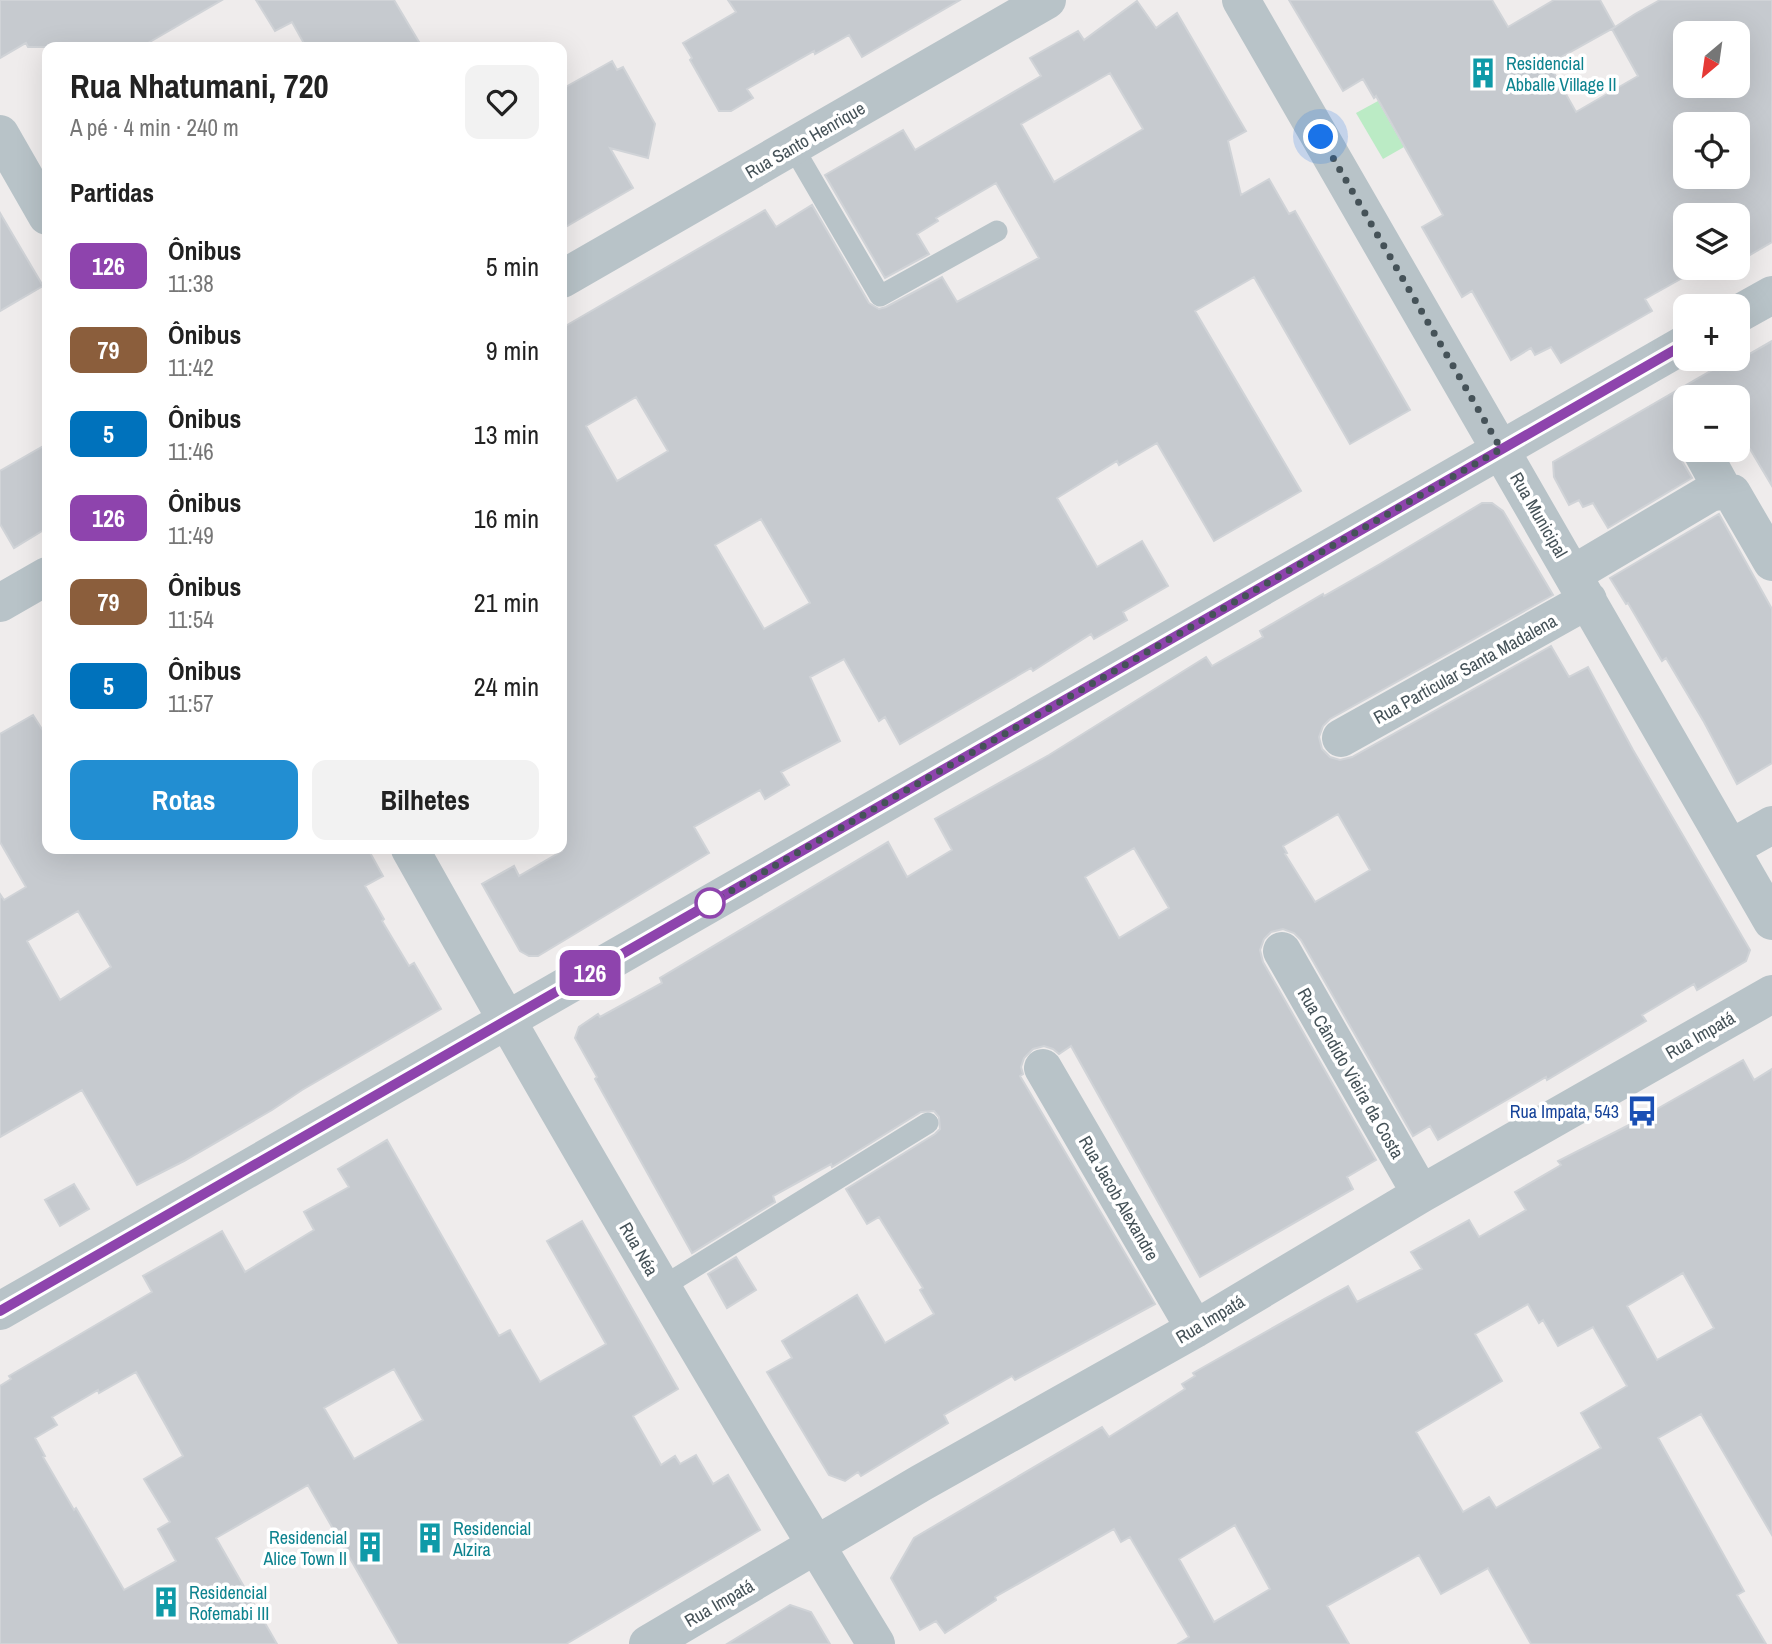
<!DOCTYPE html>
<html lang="pt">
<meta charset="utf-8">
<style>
:root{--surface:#fff;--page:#f2f2f2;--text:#222;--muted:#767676;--accent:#228ed2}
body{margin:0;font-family:"Archivo Narrow",sans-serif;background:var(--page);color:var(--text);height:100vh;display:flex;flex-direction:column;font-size:26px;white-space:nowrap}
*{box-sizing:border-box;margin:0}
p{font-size:23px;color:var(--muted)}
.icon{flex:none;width:38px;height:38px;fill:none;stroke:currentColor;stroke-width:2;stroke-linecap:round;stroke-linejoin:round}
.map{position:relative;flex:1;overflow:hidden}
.details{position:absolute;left:42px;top:42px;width:525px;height:812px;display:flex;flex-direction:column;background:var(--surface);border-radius:14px;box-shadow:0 7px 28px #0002}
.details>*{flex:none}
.badge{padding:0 14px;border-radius:10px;font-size:24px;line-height:46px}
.needle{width:46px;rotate:209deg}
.controls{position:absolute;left:1673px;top:21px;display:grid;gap:14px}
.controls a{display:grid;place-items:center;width:77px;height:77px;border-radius:14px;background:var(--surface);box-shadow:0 7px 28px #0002;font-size:35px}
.you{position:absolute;width:35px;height:35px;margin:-18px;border:5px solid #fff;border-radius:50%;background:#1a73e8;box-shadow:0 0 0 10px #1a73e833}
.map>.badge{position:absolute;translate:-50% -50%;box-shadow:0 0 0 4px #fff}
h2{padding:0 28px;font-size:26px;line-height:63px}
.round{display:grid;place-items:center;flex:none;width:74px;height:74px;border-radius:14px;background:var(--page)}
.overview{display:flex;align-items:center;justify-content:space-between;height:119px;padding:0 28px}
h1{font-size:33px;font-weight:700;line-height:52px}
.cta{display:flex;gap:14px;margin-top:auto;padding:14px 28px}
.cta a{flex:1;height:80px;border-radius:14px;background:var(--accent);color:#fff;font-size:28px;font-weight:700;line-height:80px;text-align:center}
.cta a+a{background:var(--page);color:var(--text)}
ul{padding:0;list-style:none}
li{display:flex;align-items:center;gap:21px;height:84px;padding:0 28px}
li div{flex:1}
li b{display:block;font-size:26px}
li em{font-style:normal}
li .badge{min-width:77px;font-weight:700;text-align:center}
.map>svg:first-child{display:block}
.green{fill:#bbebc5}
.building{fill:#c6cacf;stroke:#d0d3d7;stroke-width:2;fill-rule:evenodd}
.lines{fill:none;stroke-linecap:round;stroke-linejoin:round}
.service{stroke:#b8c3c8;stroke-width:21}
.minor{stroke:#b8c3c8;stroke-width:38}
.line-casing{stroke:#fff;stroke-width:16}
.line{stroke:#8e44ad;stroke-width:10}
.walk{stroke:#455258;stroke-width:7;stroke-dasharray:0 12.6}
.stop-dot{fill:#fff;stroke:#8e44ad;stroke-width:3.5}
.labels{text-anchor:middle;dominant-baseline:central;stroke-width:7;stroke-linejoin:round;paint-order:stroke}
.culture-label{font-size:18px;fill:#0d838f;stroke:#fff;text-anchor:start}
.street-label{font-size:18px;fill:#455258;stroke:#fff}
.transit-label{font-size:18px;fill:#164399;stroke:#fff;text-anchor:end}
</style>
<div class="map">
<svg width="1772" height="1644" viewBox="0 0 1772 1644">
<rect width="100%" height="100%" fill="#efecec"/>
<path class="green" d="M1378 101 1404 147 1383 159 1356 113Z"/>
<path class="building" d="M0 0H222L141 47H28L26 43 0 58Z
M256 0H394L422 47H306L292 22 275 31Z
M728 0H960L862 57 849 35 815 54 814 51 747 89 753 98 731 111H719L690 60 692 58 683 43 736 12Z
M1289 0H1492L1508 27 1554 0H1600L1615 27 1549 64 1576 112 1638 76 1612 29 1635 14 1660 0H1772V242L1738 262V215H1685V268H1700L1645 299 1652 311 1561 363 1551 347 1535 355 1531 348 1511 360 1472 291 1462 297 1422 227 1443 215 1376 96 1374 98 1363 79 1343 91ZM1685 33H1738V86H1685ZM1685 124H1738V177H1685Z
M1137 1 1156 28 1177 13 1246 131 1228 141 1241 195 1269 179 1289 214 1295 211 1410 410 1350 444 1254 277 1195 311 1301 491 1214 541 1157 443 1119 465 1117 461 1057 498 1097 567 1142 541 1168 586 1123 612 1127 620 1094 639 1091 634 1033 671 1031 668 900 744 885 717 879 721 844 659 810 677 840 741 781 772 789 785 765 799 760 790 694 827 709 853 538 956H529L520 951 482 884 514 866 519 876 562 851V328L765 210 776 227 812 205 869 303 879 309 886 307 942 277 957 302 1039 258 996 183 936 218 938 221 917 234 929 254 885 278 825 175 903 130 915 150 1041 76 1030 58 1078 31 1084 40ZM1110 73 1143 129 1054 182 1021 124ZM636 397 668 451 617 481 586 426ZM761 519 810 603 764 629 715 545Z
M612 61 617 70 623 67 655 124 648 158 610 148 633 188 562 229V89Z
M0 213 43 286 0 311Z
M1772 341V486L1750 449 1731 459 1726 450H1738V397H1685V436L1679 450 1682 461 1692 478 1608 528 1593 503 1583 507 1579 500 1569 505 1554 477 1553 462 1728 361 1730 365Z
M47 444V528L14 548 0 524V471Z
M1482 503H1492L1503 511 1553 595 1330 719 1323 726 1319 737 1322 749 1330 757 1340 760 1352 757 1551 646 1569 677 1588 667 1633 750 1750 950 1746 961 1697 990 1694 984 1642 1015 1646 1021 1547 1080 1546 1077 1438 1140 1430 1126 1413 1136 1301 940 1294 933 1283 929 1271 932 1264 939 1260 950 1263 962 1376 1160 1347 1177 1353 1189 1200 1277 1071 1046 1059 1054 1053 1049 1044 1046 1033 1049 1024 1058 1021 1067 1023 1074 1020 1076 1155 1304 1015 1380 1012 1376 944 1415 948 1423 861 1476 858 1472 845 1481 829 1475 767 1372 792 1358 782 1341 857 1295 885 1343 934 1314 920 1290 923 1288 879 1217 867 1224 846 1189 935 1134 940 1129 939 1117 934 1111 921 1112 832 1167 831 1164 773 1196 775 1202 692 1253 595 1079 597 1077 575 1038 579 1027 598 1014 600 1017 662 983 660 978 888 842 907 877 952 850 935 819 1049 755 1206 657 1212 666 1263 637 1260 631 1323 594 1324 596 1380 564ZM1338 814 1370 870 1315 902 1285 854 1287 853 1283 846ZM1134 848 1169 908 1119 938 1085 877Z
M1719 514 1772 609V763L1737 784 1704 722 1666 658 1662 661 1628 603 1626 604 1610 578Z
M33 715 47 737V849H368L383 876 365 886 384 919 382 921 409 966 414 963 441 1009 302 1090 272 1110 184 1161 137 1185 82 1090 0 1137V894L4 900 26 887 0 842V734ZM78 911 111 967 60 1000 27 941Z
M1743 1060 1754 1080 1772 1069V1535L1701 1414 1658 1438 1744 1591 1737 1595 1766 1644H1531L1488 1568 1441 1594 1419 1555 1327 1606 1349 1644H1178L1189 1637 1130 1537 1121 1542 1114 1529 995 1597 996 1600 945 1633 936 1621 920 1630 891 1578 914 1538 1102 1427 1109 1437 1185 1389 1182 1384 1195 1376 1193 1373 1324 1299 1348 1286 1357 1302 1422 1269 1411 1252 1458 1226 1469 1220 1479 1237 1526 1210 1515 1192 1561 1165 1558 1161 1627 1126ZM1683 1273 1714 1328 1657 1360 1627 1306ZM1528 1304 1539 1323 1543 1320 1558 1346 1593 1327 1627 1386 1581 1413 1601 1448 1496 1508 1489 1497 1463 1512 1416 1432 1502 1381 1475 1334ZM1235 1525 1270 1589 1214 1622 1179 1559Z
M387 1140 499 1336 510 1330 540 1382 606 1344 547 1241 582 1221 678 1389 633 1416 661 1465 675 1456 680 1464 696 1455 713 1484 728 1475 760 1530 566 1644H399L308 1485 216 1538 277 1644H0V1386L11 1379 9 1376 152 1292 143 1276 222 1231 245 1272 314 1230 304 1212 349 1187 338 1169ZM394 1369 423 1420 354 1459 324 1408ZM136 1372 183 1456 144 1479 170 1522 158 1529 176 1561 124 1590 76 1508 74 1510 43 1457 45 1456 35 1438 57 1425 52 1417 98 1390 99 1393Z
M74 1184 89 1209 60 1226 45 1200Z
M736 1257 756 1290 727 1308 708 1274Z
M790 1605 811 1612 830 1644H727Z"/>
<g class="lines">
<path class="service" d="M793 147 880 296 997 231
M662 1287 928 1123"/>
<path class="minor" d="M1241 0 1772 921
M0 134 47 216
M562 279 1047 0
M1738 314 1772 295
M1701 450 1724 492
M1573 574 1710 493 1719 491 1732 493 1772 562
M0 603 47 576
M1341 738 1588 600
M1731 848 1772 825
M410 849C560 1117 716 1382 876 1644
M1282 951 1421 1194
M1043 1068 1195 1329
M0 1311 1685 344
M648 1644 921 1483 1195 1329 1421 1194 1772 994"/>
</g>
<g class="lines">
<g class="line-casing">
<path id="line" d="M0 1311 1685 344"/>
</g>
<use href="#line" class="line"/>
<path class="walk" d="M710 903 1501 449 1321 137"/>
</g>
<defs>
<g id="building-bare" transform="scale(2.415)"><path d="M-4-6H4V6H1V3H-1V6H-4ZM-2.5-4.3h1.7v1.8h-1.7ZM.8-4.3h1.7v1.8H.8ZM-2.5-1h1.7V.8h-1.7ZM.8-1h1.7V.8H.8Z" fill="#0f9aa8" stroke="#fff" stroke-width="2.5" paint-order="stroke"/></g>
<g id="bus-bare" transform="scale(2.415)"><path d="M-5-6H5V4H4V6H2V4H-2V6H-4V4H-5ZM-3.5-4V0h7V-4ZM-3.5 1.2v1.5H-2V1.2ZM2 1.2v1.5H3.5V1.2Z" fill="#1a4fb4" stroke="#fff" stroke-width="2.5" paint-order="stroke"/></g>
</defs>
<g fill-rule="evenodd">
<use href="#building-bare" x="1483" y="73"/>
<use href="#bus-bare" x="1642" y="1111"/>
<use href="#building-bare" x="430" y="1538"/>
<use href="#building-bare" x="370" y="1547"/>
<use href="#building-bare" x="166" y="1602"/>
</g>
<circle class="stop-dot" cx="710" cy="903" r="14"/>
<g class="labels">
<g class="culture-label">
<text x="1506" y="63">Residencial<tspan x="1506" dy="21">Abballe Village II</tspan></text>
<text x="453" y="1528">Residencial<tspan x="453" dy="21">Alzira</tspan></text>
<text x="347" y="1537" text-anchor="end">Residencial<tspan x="347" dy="21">Alice Town II</tspan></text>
<text x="189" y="1592">Residencial<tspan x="189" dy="21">Rofemabi III</tspan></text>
</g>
<g class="street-label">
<text transform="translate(805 140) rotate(-30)">Rua Santo Henrique</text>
<text transform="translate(1539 515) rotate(60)">Rua Municipal</text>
<text transform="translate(1465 669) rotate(-29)">Rua Particular Santa Madalena</text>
<text transform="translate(1700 1035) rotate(-30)">Rua Impatá</text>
<text transform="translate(1351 1073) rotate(60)">Rua Cândido Vieira da Costa</text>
<text transform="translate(1119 1198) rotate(60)">Rua Jacob Alexandre</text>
<text transform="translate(639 1249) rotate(60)">Rua Néa</text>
<text transform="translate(1210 1319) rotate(-31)">Rua Impatá</text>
<text transform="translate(719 1603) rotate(-30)">Rua Impatá</text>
</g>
<g class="transit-label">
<text x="1619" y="1111">Rua Impata, 543</text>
</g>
</g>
</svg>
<div class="controls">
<a><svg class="needle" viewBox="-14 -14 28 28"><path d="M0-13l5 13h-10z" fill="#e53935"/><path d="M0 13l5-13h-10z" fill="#767676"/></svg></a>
<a><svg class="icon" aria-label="locate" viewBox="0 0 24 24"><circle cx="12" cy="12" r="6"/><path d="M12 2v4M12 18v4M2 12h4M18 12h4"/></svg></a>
<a><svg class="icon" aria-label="layers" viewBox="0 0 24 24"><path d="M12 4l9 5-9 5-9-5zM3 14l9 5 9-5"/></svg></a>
<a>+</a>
<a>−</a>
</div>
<div class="you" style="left:1321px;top:137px"></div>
<b class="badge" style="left:590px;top:973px;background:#8e44ad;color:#fff">126</b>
<section class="details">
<div class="overview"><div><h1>Rua Nhatumani, 720</h1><p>A pé · 4 min · 240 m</p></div><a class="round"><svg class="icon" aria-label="heart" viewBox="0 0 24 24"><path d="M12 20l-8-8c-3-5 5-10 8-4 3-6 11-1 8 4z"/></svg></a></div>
<h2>Partidas</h2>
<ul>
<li><span class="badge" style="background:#8e44ad;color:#fff">126</span><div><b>Ônibus</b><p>11:38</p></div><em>5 min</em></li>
<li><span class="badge" style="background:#8b5e3c;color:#fff">79</span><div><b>Ônibus</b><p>11:42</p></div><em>9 min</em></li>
<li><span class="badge" style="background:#0072bc;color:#fff">5</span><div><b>Ônibus</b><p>11:46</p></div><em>13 min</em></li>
<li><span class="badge" style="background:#8e44ad;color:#fff">126</span><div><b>Ônibus</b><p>11:49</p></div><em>16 min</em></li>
<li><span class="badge" style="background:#8b5e3c;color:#fff">79</span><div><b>Ônibus</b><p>11:54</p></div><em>21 min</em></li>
<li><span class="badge" style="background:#0072bc;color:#fff">5</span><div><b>Ônibus</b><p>11:57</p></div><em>24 min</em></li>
</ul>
<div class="cta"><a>Rotas</a><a>Bilhetes</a></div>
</section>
</div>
